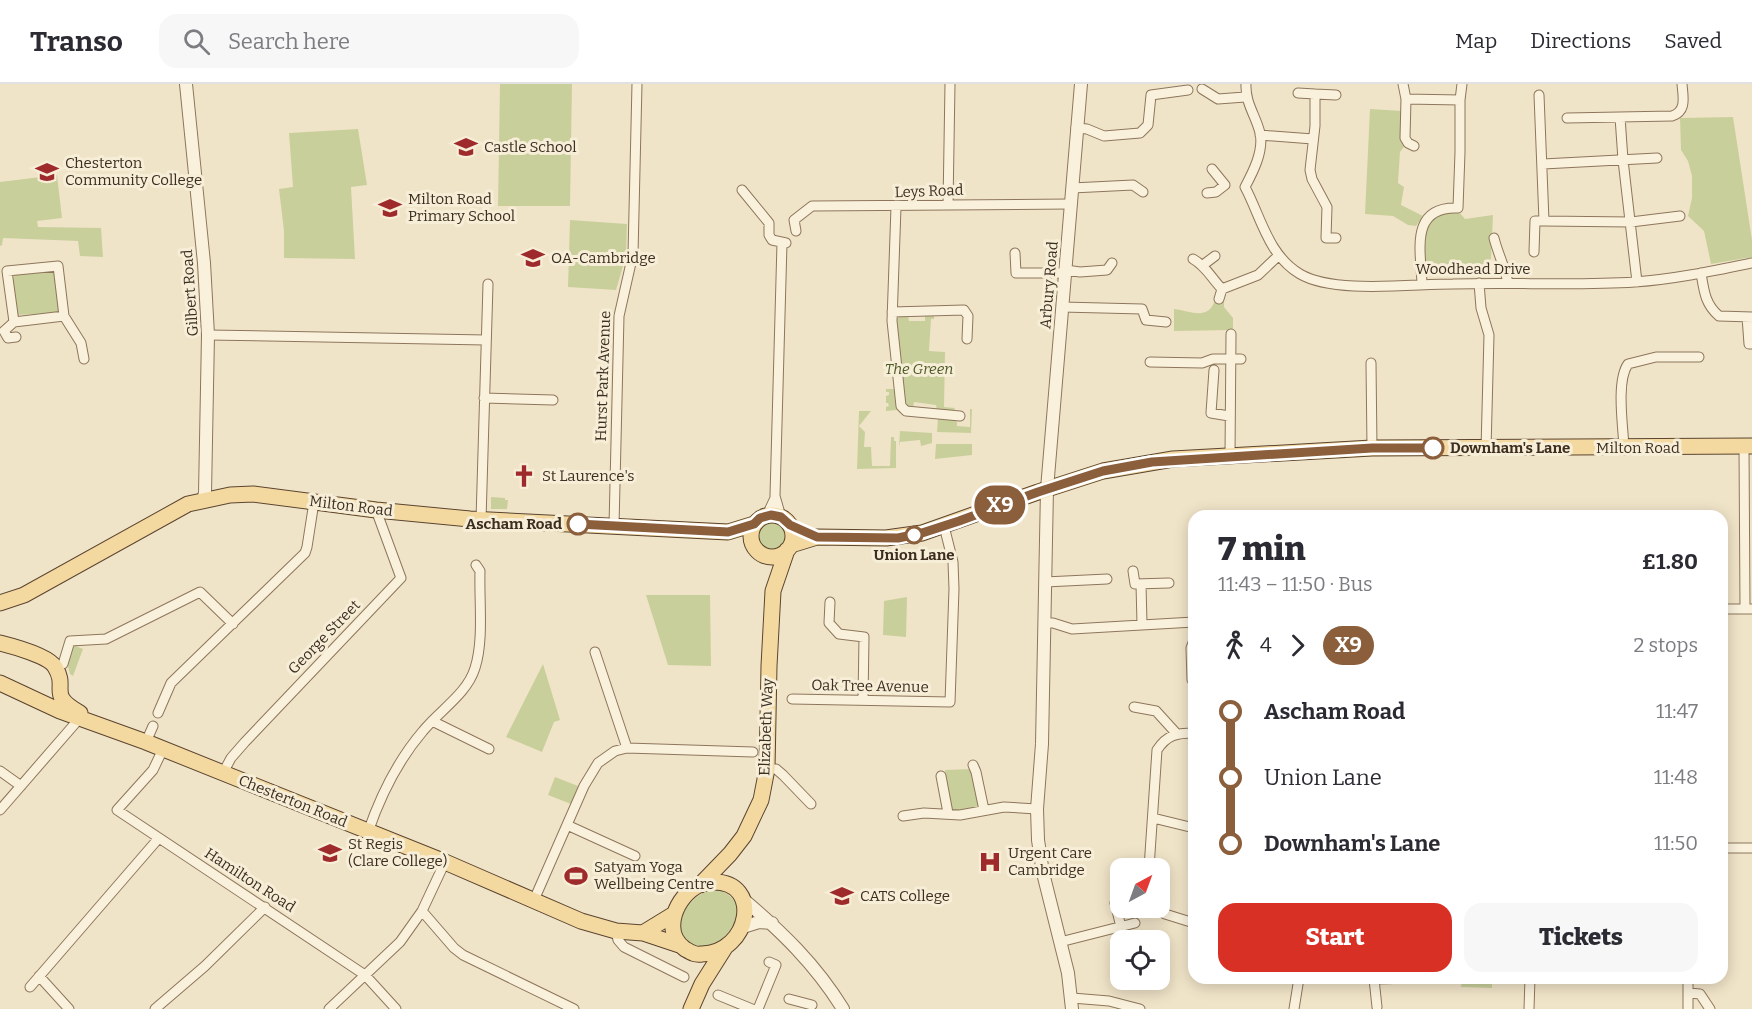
<!DOCTYPE html>
<meta charset="utf-8">
<style>
:root{--surface:#fff;--page:#f7f7f7;--text:#2b2b33;--muted:#7c7c81;--line:#e1e1e2;--accent:#d93025}
body{margin:0;font-family:Bitter,serif;background:var(--page);color:var(--text);height:100vh;display:flex;flex-direction:column;font-size:22px;white-space:nowrap}
*{box-sizing:border-box;margin:0}
p{font-size:20px;color:var(--muted)}
.icon{flex:none;width:33px;height:33px;fill:none;stroke:currentColor;stroke-width:2;stroke-linecap:round;stroke-linejoin:round}
.map{position:relative;flex:1;overflow:hidden}
.drawer{position:absolute;left:1188px;top:426px;width:540px;height:474px;display:flex;flex-direction:column;background:var(--surface);border-radius:18px;box-shadow:0 3px 15px #0003}
.drawer>*{flex:none}
.badge{padding:0 12px;border-radius:20px;font-size:21px;line-height:39px}
.needle{width:39px;rotate:41deg}
.tools{position:absolute;left:1110px;top:774px;display:grid;gap:12px}
.tools a{display:grid;place-items:center;width:60px;height:60px;border-radius:12px;background:var(--surface);box-shadow:0 3px 15px #0003;font-size:30px}
.map>.badge{position:absolute;translate:-50% -50%;box-shadow:0 0 0 3px #fff}
.legs{display:flex;align-items:center;gap:9px;height:66px;padding:0 30px;font-size:20px}
.legs p{margin-inline-start:auto}
.summary{display:flex;align-items:center;justify-content:space-between;height:102px;padding:0 30px}
h1{font-size:33px;font-weight:800;line-height:45px}
.primary-button{display:flex;gap:12px;margin-top:auto;padding:12px 30px}
.primary-button a{flex:1;height:69px;border-radius:18px;background:var(--accent);color:#fff;font-size:24px;font-weight:800;line-height:69px;text-align:center}
.primary-button a+a{background:var(--page);color:var(--text)}
ul{padding:0 30px;list-style:none}
li{display:flex;align-items:center;gap:21px;height:66px;font-size:22px}
li i{display:grid;place-items:center;width:9px;height:100%;margin:0 8px;background:currentColor}
li i::after{content:'';width:15px;height:15px;margin:-8px;border:4px solid;border-radius:50%;background:var(--surface)}
li p{margin-inline-start:auto}
li:first-child i{background:linear-gradient(#0000 50%,currentColor 0)}
li:last-child i{background:linear-gradient(currentColor 50%,#0000 0)}
header{display:flex;align-items:center;gap:36px;box-sizing:border-box;height:84px;padding:0 30px;background:var(--surface);border-bottom:2px solid var(--line)}
header strong{font-size:28px}
nav{display:flex;gap:33px;margin-inline-start:auto;font-size:21px}
.search{width:420px;height:54px;background:var(--page);display:flex;align-items:center;gap:15px;box-sizing:border-box;padding:0 21px;border-radius:18px;color:var(--muted);font-size:22px}
.map>svg:first-child{display:block}
.green{fill:#c9cf9b}
.lines{fill:none;stroke-linecap:round;stroke-linejoin:round}
.minor-casing{stroke:#8d765c;stroke-width:11}
.tertiary-casing{stroke:#8d765c;stroke-width:14}
.primary-casing{stroke:#5b4430;stroke-width:17}
.minor{stroke:#faf1dc;stroke-width:9}
.tertiary{stroke:#faf1dc;stroke-width:12}
.primary{stroke:#f3d9a0;stroke-width:15}
.line-1-casing{stroke:#fff;stroke-width:14}
.line-1{stroke:#8b5e3c;stroke-width:9}
.stop-1-dot{fill:#fff;stroke:#8b5e3c;stroke-width:3}
.labels{text-anchor:middle;dominant-baseline:central;stroke-width:6;stroke-linejoin:round;paint-order:stroke}
.poi-label{font-size:15px;fill:#3d2e20;stroke:#f7eed8;text-anchor:start}
.street-label{font-size:15px;fill:#3d2e20;stroke:#f7eed8}
.park-label{font-size:15px;font-style:italic;fill:#4d5a26;stroke:#f7eed8}
.stop-label{font-size:15px;font-weight:bold;fill:#3d2e20;stroke:#f7eed8;text-anchor:start}
</style>
<header>
<strong>Transo</strong>
<div class="search"><svg class="icon" aria-label="search" viewBox="0 0 24 24"><circle cx="10" cy="10" r="6"/><path d="M15 15l6 6"/></svg>Search here</div>
<nav><a>Map</a><a>Directions</a><a>Saved</a></nav>
</header>
<div class="map">
<svg width="1752" height="925" viewBox="0 0 1752 925">
<rect width="100%" height="100%" fill="#f0e4c8"/>
<path class="green" d="M500 0H572L570 122H498Z
M1370 25 1402 27 1406 60 1400 68 1398 99 1404 103 1401 121 1423 132 1416 142 1408 141 1393 132 1365 130Z
M1733 33 1752 156V173L1711 180 1704 147 1688 132 1692 114V92L1688 77 1681 66 1680 34Z
M358 45 367 101 351 103 355 175 284 174V147L279 105 293 103 289 49Z
M57 91 62 134 37 137 38 143 101 144 103 173 80 172 78 157 3 154 2 161 0 162V98Z
M1448 128H1459L1465 135 1493 131 1491 174 1487 191H1426C1425 162 1415 138 1448 128Z
M570 136 627 140 626 172 616 206 568 203Z
M51 186 57 190 60 227 56 229 16 231 12 196 16 189Z
M1215 216 1224 218V223L1233 234V246L1174 247V225C1191 227 1208 237 1215 216Z
M908 231 909 237H925V231H934V235H931L929 267 945 268 944 323 955 324 954 327 937 326 936 321 914 318 913 324 908 323 903 317 897 235 900 232Z
M886 305H895L897 326 886 327V323L889 322 888 319H886V312L889 311V308H886Z
M970 325H972L971 349 937 348 938 334 954 335 957 338V342L970 343Z
M859 327H871L859 342 865 348 864 363H871L872 382H890L891 353H894V357H896V384L857 385Z
M900 347 932 349V359L921 362 920 356 900 358 899 363Z
M936 360H972V371L935 375Z
M491 413 505 414V416H508L507 425H491Z
M755 452a16 16 0 1 1 32 0a16 16 0 1 1-32 0Z
M646 511H710L711 582 668 581Z
M907 513 906 553 883 551 884 517Z
M71 560 83 565 73 592 70 590 66 575Z
M543 580 560 636 554 638 542 668 506 653Z
M973 685 981 722 952 727 945 686Z
M555 693 578 702 571 720 548 711Z
M714 804C743 813 744 833 724 853 721 856 717 860 713 862 708 864 700 863 694 864L678 849C679 828 693 811 714 804Z
M1462 894H1492V904L1461 903Z"/>
<g class="lines">
<g class="minor-casing">
<path id="minor" d="M1246 0C1245 19 1256 32 1260 49 1264 67 1253 88 1245 103 1261 133 1268 171 1300 190 1334 210 1411 200 1453 200 1513 198 1574 202 1635 198 1675 195 1713 187 1752 179
M1403 0 1406 15
M1202 5 1218 15 1245 13
M1298 9 1315 10V42L1310 86 1312 95 1327 123 1326 154H1336
M1315 10 1336 11
M1539 11 1544 137 1631 138 1680 132
M1620 33 1623 76 1637 198
M1567 34 1672 32C1687 27 1683 13 1682 0
M1076 44 1087 45 1104 52 1140 49 1148 41 1151 11 1188 6
M1260 51 1313 55
M1414 62 1408 59 1405 54 1406 15 1460 16
M1543 80 1657 74
M1072 104 1133 101 1143 108
M742 106 769 139V151L772 156 786 159
M1207 109 1216 108 1225 101 1212 85
M948 121 950 0
M896 123 892 237 901 322 906 327 960 332
M796 147 794 136 812 122 1070 120
M1494 154C1498 170 1505 183 1508 199
M1534 168 1535 137H1544
M1015 169 1016 189H1065
M1193 175C1206 182 1212 195 1222 205L1219 215
M1203 181 1215 172
M1066 186 1080 188 1107 186 1112 179
M1701 189C1704 207 1705 220 1719 232L1752 233
M1479 199 1481 224 1489 251 1486 365
M1422 200C1421 168 1409 122 1458 124L1460 68V16L1462 0
M1222 205 1258 191 1278 172
M1062 223 1142 225 1146 236 1166 238
M892 228 964 226 968 232 967 255
M64 232 14 238 7 187 58 182 64 232 81 259 84 275
M1747 233 1749 260H1752
M14 238 4 247 8 254 16 253
M208 251 486 256
M1150 278 1202 279 1213 275H1241
M1371 279 1372 364
M1214 286 1211 329 1229 332
M484 314 553 316
M1624 363C1623 342 1616 297 1628 280L1656 273H1699
M1744 363 1745 524
M1230 372 1231 250
M767 431 775 414
M781 433 775 412 782 159
M481 436 488 200
M614 442 619 232 633 170 637 0
M1133 487 1135 500 1169 499
M1045 498 1107 495
M1141 500 1142 540
M1194 501V514
M830 518 829 539 839 550 864 553 863 616
M1722 525H1752
M1044 539H1053L1072 545 1194 538
M595 568 627 664
M55 582 63 580 70 557 106 555 200 508 233 540
M1192 596 1191 564 1194 556
M792 615 950 618 954 505 953 478 944 442
M1134 623 1156 627 1176 649
M158 629 171 599 305 469 307 463 314 418
M432 637 489 665
M146 658 153 642
M163 665 153 686 117 726 365 891 396 925
M973 681 976 688 984 726
M767 685H776L783 691 811 720
M0 687 21 702
M223 689 231 674 245 658 401 494 376 426
M941 692 948 729
M0 726 79 635
M903 732 924 729 960 731 1004 723 1037 725
M1153 734 1194 744
M567 741 635 772
M368 748C380 713 399 675 423 647 440 626 467 610 475 584 484 556 479 517 480 487L476 481
M1722 764H1752
M1149 784 1157 666C1167 651 1176 649 1194 649
M534 816 584 702 598 679 615 667 627 664 753 668
M1115 819 1121 843
M1158 824 1165 830 1194 839
M422 827 454 864 463 871 574 925
M616 847 618 856 624 863 684 893
M1060 858 1135 839
M39 892 69 925
M1688 894V925
M30 903 158 755
M1689 909 1700 910 1710 925
M718 911 752 925
M1072 914 1109 917 1140 925
M789 915 812 921
M1377 923 1374 895 1414 894
M155 925 205 882 265 823
M329 925 400 858 422 827 445 778
M758 925 776 881 769 878
M1294 925 1299 894
M1529 925 1530 894"/>
</g>
<g class="tertiary-casing">
<path id="tertiary" d="M186 0 204 179 208 251 205 409 203 416
M743 815C782 848 816 881 843 925
M743 843 759 838 772 839
M1072 925 1068 889 1043 789 1038 756 1037 725 1042 660 1047 405 1081 0"/>
</g>
<g class="primary-casing">
<path id="primary" d="M751 452a21 21 0 1 1 42 0a21 21 0 1 1-42 0Z
M791 461 817 453 886 454 922 449 1038 408 1103 387 1173 375 1372 364 1752 362
M0 519 24 511 188 420 230 411 253 410 376 426 470 435 728 448 754 440
M0 559C12 562 49 572 55 583 69 605 46 610 80 629
M0 599 60 627 146 658 445 778 581 837 616 847 643 849 679 861
M713 798C763 797 750 869 702 870 695 871 692 869 685 865 661 848 676 812 699 801 703 799 709 799 713 798Z
M700 801 730 770 744 752 761 716 767 685 769 582 773 507 787 466
M643 849 674 830
M691 925 702 900 726 862"/>
</g>
<use href="#minor" class="minor"/>
<use href="#tertiary" class="tertiary"/>
<use href="#primary" class="primary"/>
</g>
<g class="lines">
<g class="line-1-casing">
<path id="line-1" d="M578 440 728 448 754 440 760 434 771 431 781 433 790 441 817 453 898 454 922 449 959 437 1038 408 1103 387 1152 378 1372 364H1433"/>
</g>
<use href="#line-1" class="line-1"/>
</g>
<defs>
<g id="school-bare" transform="scale(1.8)"><path d="M0-5L7-2L0 1L-7-2ZM-4 1L0 2.5L4 1V4Q0 6-4 4Z" fill="#9e2a2b" stroke="#f7eed8" stroke-width="2.5" paint-order="stroke"/></g>
<g id="church-bare" transform="scale(1.8)"><path d="M-1.2-6h2.4v3.5h3.3v2.4h-3.3V6h-2.4V-.1h-3.3v-2.4h3.3Z" fill="#9e2a2b" stroke="#f7eed8" stroke-width="2.5" paint-order="stroke"/></g>
<g id="university-bare" transform="scale(1.8)"><path d="M0-5L7-2L0 1L-7-2ZM-4 1L0 2.5L4 1V4Q0 6-4 4Z" fill="#9e2a2b" stroke="#f7eed8" stroke-width="2.5" paint-order="stroke"/></g>
<g id="hospital-bare" transform="scale(1.8)"><path d="M-5-5h3v3.5h4V-5h3V5h-3V1.5h-4V5h-3Z" fill="#9e2a2b" stroke="#f7eed8" stroke-width="2.5" paint-order="stroke"/></g>
<g id="stadium-bare" transform="scale(1.8)"><path d="M0-5a6.5 5 0 1 0 0 10a6.5 5 0 1 0 0-10ZM-3.5-1.8h7v3.6h-7Z" fill="#9e2a2b" stroke="#f7eed8" stroke-width="2.5" paint-order="stroke"/></g>
</defs>
<g fill-rule="evenodd">
<use href="#school-bare" x="466" y="63"/>
<use href="#school-bare" x="47" y="88"/>
<use href="#school-bare" x="390" y="124"/>
<use href="#school-bare" x="533" y="174"/>
<use href="#church-bare" x="524" y="392"/>
<use href="#university-bare" x="330" y="769"/>
<use href="#hospital-bare" x="990" y="778"/>
<use href="#stadium-bare" x="576" y="792"/>
<use href="#school-bare" x="842" y="812"/>
</g>
<g class="stop-1-dot">
<circle cx="1433" cy="364" r="10"/>
<circle cx="578" cy="440" r="10"/>
<circle cx="914" cy="451" r="8"/>
</g>
<g class="labels">
<g class="poi-label">
<text x="484" y="63">Castle School</text>
<text x="65" y="79">Chesterton<tspan x="65" dy="17">Community College</tspan></text>
<text x="408" y="115">Milton Road<tspan x="408" dy="17">Primary School</tspan></text>
<text x="551" y="174">OA-Cambridge</text>
<text x="542" y="392">St Laurence's</text>
<text x="348" y="760">St Regis<tspan x="348" dy="17">(Clare College)</tspan></text>
<text x="1008" y="769">Urgent Care<tspan x="1008" dy="17">Cambridge</tspan></text>
<text x="594" y="783">Satyam Yoga<tspan x="594" dy="17">Wellbeing Centre</tspan></text>
<text x="860" y="812">CATS College</text>
</g>
<g class="street-label">
<text transform="translate(929 107) rotate(-2)">Leys Road</text>
<text x="1473" y="185">Woodhead Drive</text>
<text transform="translate(1049 201) rotate(-85)">Arbury Road</text>
<text transform="translate(190 209) rotate(-94)">Gilbert Road</text>
<text transform="translate(603 292) rotate(-88)">Hurst Park Avenue</text>
<text x="1638" y="364">Milton Road</text>
<text transform="translate(351 422) rotate(7)">Milton Road</text>
<text transform="translate(324 553) rotate(-46)">George Street</text>
<text transform="translate(870 602) rotate(1)">Oak Tree Avenue</text>
<text transform="translate(766 643) rotate(-88)">Elizabeth Way</text>
<text transform="translate(293 717) rotate(22)">Chesterton Road</text>
<text transform="translate(250 796) rotate(33)">Hamilton Road</text>
</g>
<g class="park-label">
<text x="919" y="285">The Green</text>
</g>
<g class="stop-label">
<text x="1450" y="364">Downham's Lane</text>
<text x="562" y="440" text-anchor="end">Ascham Road</text>
<text x="914" y="471" text-anchor="middle">Union Lane</text>
</g>
</g>
</svg>
<div class="tools">
<a><svg class="needle" viewBox="-14 -14 28 28"><path d="M0-13l5 13h-10z" fill="#e53935"/><path d="M0 13l5-13h-10z" fill="#7c7c81"/></svg></a>
<a><svg class="icon" aria-label="locate" viewBox="0 0 24 24"><circle cx="12" cy="12" r="6"/><path d="M12 2v4M12 18v4M2 12h4M18 12h4"/></svg></a>
</div>
<b class="badge" style="left:1000px;top:421px;background:#8b5e3c;color:#fff">X9</b>
<section class="drawer">
<div class="summary"><div><h1>7 min</h1><p>11:43 – 11:50 · Bus</p></div><b>£1.80</b></div>
<div class="legs"><svg class="icon" aria-label="walk" viewBox="0 0 24 24"><circle cx="13" cy="4" r="2"/><path d="M13 8l-2 6 4 7M11 14l-3 7M7 12l3-4h3l4 4"/></svg>4<svg class="icon" aria-label="forward" viewBox="0 0 24 24"><path d="M9 5l7 7-7 7"/></svg><b class="badge" style="background:#8b5e3c;color:#fff">X9</b><p>2 stops</p></div>
<ul>
<li><i style="color:#8b5e3c"></i><b>Ascham Road</b><p>11:47</p></li>
<li><i style="color:#8b5e3c"></i><span>Union Lane</span><p>11:48</p></li>
<li><i style="color:#8b5e3c"></i><b>Downham's Lane</b><p>11:50</p></li>
</ul>
<div class="primary-button"><a>Start</a><a>Tickets</a></div>
</section>
</div>
